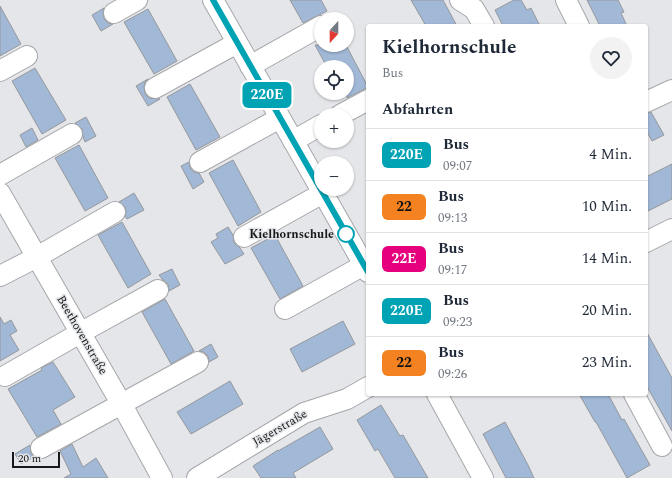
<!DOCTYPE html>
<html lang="de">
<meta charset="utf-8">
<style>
:root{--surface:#fff;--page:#f2f2f3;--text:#1f2937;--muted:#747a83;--line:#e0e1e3}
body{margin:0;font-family:Spectral,serif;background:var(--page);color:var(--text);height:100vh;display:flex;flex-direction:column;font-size:15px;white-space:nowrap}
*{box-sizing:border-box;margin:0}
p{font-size:13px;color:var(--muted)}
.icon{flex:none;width:22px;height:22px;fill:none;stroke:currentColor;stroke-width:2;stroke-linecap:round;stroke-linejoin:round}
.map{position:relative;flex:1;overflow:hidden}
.drawer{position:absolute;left:366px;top:24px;width:282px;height:372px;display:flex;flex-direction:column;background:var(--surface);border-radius:4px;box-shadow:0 1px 3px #0004}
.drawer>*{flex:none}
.badge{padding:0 8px;border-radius:6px;font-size:14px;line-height:26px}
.needle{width:26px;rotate:201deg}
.fabs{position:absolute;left:314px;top:12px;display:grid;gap:8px}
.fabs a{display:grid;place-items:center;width:40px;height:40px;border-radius:50%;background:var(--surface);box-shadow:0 1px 3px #0004;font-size:20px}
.scale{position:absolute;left:12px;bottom:10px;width:48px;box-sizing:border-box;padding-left:4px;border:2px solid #171819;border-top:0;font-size:11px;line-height:14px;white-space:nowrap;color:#171819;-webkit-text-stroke:3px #e4e6e9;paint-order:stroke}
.map>.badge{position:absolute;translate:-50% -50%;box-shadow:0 0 0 2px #fff}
h2{padding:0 16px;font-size:15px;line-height:36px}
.round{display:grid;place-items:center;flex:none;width:42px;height:42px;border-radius:21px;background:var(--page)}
.overview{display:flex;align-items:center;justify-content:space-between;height:68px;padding:0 16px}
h1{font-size:19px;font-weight:700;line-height:30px}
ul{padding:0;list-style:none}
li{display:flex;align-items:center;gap:12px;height:52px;padding:0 16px;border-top:1px solid var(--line)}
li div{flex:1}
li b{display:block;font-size:15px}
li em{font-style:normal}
li .badge{min-width:44px;font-weight:700;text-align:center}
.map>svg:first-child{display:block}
.building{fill:#a1b8d7;stroke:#96989b}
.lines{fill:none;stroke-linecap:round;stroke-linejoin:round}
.minor-casing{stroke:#a5a7aa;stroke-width:22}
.minor{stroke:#fff;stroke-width:20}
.line-casing{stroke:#fff;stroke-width:9}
.line{stroke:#00a3b4;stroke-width:6}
.stop-dot{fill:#fff;stroke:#00a3b4;stroke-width:2}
.labels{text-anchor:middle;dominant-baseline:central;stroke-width:3;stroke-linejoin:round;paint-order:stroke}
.stop-label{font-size:12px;font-weight:bold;fill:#171819;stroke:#e4e6e9;text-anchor:end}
.street-label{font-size:12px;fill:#171819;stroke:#e4e6e9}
</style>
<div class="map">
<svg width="672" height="478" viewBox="0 0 672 478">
<rect width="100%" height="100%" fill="#e4e6e9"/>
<path class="building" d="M290 0H321L327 11 303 23Z
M411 0H443L457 26H426Z
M514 0H521L527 10 531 8 540 26H503L495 10Z
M587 0H618L624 12 621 13 627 26H600Z
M0 6 21 44 0 56Z
M104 8 103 13 104 19 108 23 113 24 101 31 92 15Z
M148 9 177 61 154 74 124 22Z
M315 45H346L368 87 347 98V67H327Z
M35 68 66 120 42 134 12 81Z
M148 79 145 82 144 87 145 94 149 98 160 99 148 106 136 86Z
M190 84 220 137 196 150 167 97Z
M651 112 664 135 652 141 646 130V113Z
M86 117 96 136 85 142 83 137 82 129 75 123Z
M32 128 38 140 26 147 20 135Z
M79 145 108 198 85 211 55 158Z
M233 160 261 212 238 226 209 173Z
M189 162 190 168 194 172 199 173 204 182 193 189 181 166Z
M672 164V199L646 212V177Z
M134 193 144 210 127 219 125 216 126 212 125 207 119 202Z
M122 222 151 274 128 288 98 235Z
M228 227 233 235 234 243 240 248 244 254 225 264 211 242 218 238 216 234Z
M275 235 303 286 280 299 251 248Z
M172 269 180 285 169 291 168 284 162 279 159 275Z
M165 299 194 351 171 364 142 312Z
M0 317 4 324 11 320 17 331 10 335 19 350 0 361Z
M343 321 355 344 302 372 290 349Z
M646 331 672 378V431L646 385Z
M211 344 218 357 209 362 208 356 204 352 199 351Z
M53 362 75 397 53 410 61 424 37 437 8 389 42 370 41 368Z
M230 381 243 404 191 434 177 412Z
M579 394H608L622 420 624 419 650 465 627 478 596 422H595Z
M381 405 400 436 403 435 428 478H395L378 449 375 451 357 420Z
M505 422 528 465 534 478H506L483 434Z
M320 427 333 449 293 473 296 478H261L253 466 278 450V451Z
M72 444 83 467 96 458 108 478H64L71 474 60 451Z
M30 445 31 453 34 457 21 464 15 454Z"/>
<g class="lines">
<g class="minor-casing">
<path id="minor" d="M213 0 368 272
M460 0 474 9 484 26
M566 0 579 26
M114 13 137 0
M250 66 321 26
M0 71 27 56
M155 88 237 43
M646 102 672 90
M340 115 368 100
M293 141 321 125
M200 162 280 118
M0 175 72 134
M0 193 122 405 162 478
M244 237 323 193
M646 242 672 229
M0 276 37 257 115 212
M285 309 364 265
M5 376 80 333 158 290
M437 394 483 478
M634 394 662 446
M41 448 198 362
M197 478 304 413 347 399 368 387"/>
</g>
<use href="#minor" class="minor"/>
</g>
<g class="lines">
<g class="line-casing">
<path id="line" d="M213 0 368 272"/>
</g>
<use href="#line" class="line"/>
</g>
<circle class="stop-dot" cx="346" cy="234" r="8"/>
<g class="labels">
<g class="stop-label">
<text x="334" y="234">Kielhornschule</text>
</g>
<g class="street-label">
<text transform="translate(82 335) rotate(60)">Beethovenstraße</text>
<text transform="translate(280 428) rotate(-30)">Jägerstraße</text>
</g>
</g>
</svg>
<div class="fabs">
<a><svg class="needle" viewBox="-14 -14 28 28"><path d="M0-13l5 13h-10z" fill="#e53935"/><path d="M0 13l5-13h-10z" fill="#747a83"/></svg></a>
<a><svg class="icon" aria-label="locate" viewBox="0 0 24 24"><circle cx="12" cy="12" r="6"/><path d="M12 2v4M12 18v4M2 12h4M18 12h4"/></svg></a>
<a>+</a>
<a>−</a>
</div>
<div class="scale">20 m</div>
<b class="badge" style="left:267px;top:95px;background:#00a3b4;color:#fff">220E</b>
<section class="drawer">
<div class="overview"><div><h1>Kielhornschule</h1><p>Bus</p></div><a class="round"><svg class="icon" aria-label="heart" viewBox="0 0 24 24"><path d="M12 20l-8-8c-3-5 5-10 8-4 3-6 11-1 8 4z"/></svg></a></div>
<h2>Abfahrten</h2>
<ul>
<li><span class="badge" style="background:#00a3b4;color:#fff">220E</span><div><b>Bus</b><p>09:07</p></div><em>4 Min.</em></li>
<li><span class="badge" style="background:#f58220;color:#111">22</span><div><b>Bus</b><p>09:13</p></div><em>10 Min.</em></li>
<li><span class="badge" style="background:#e6007e;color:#fff">22E</span><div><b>Bus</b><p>09:17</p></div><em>14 Min.</em></li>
<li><span class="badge" style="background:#00a3b4;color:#fff">220E</span><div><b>Bus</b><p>09:23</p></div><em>20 Min.</em></li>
<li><span class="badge" style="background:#f58220;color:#111">22</span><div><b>Bus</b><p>09:26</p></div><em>23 Min.</em></li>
</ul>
</section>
</div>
